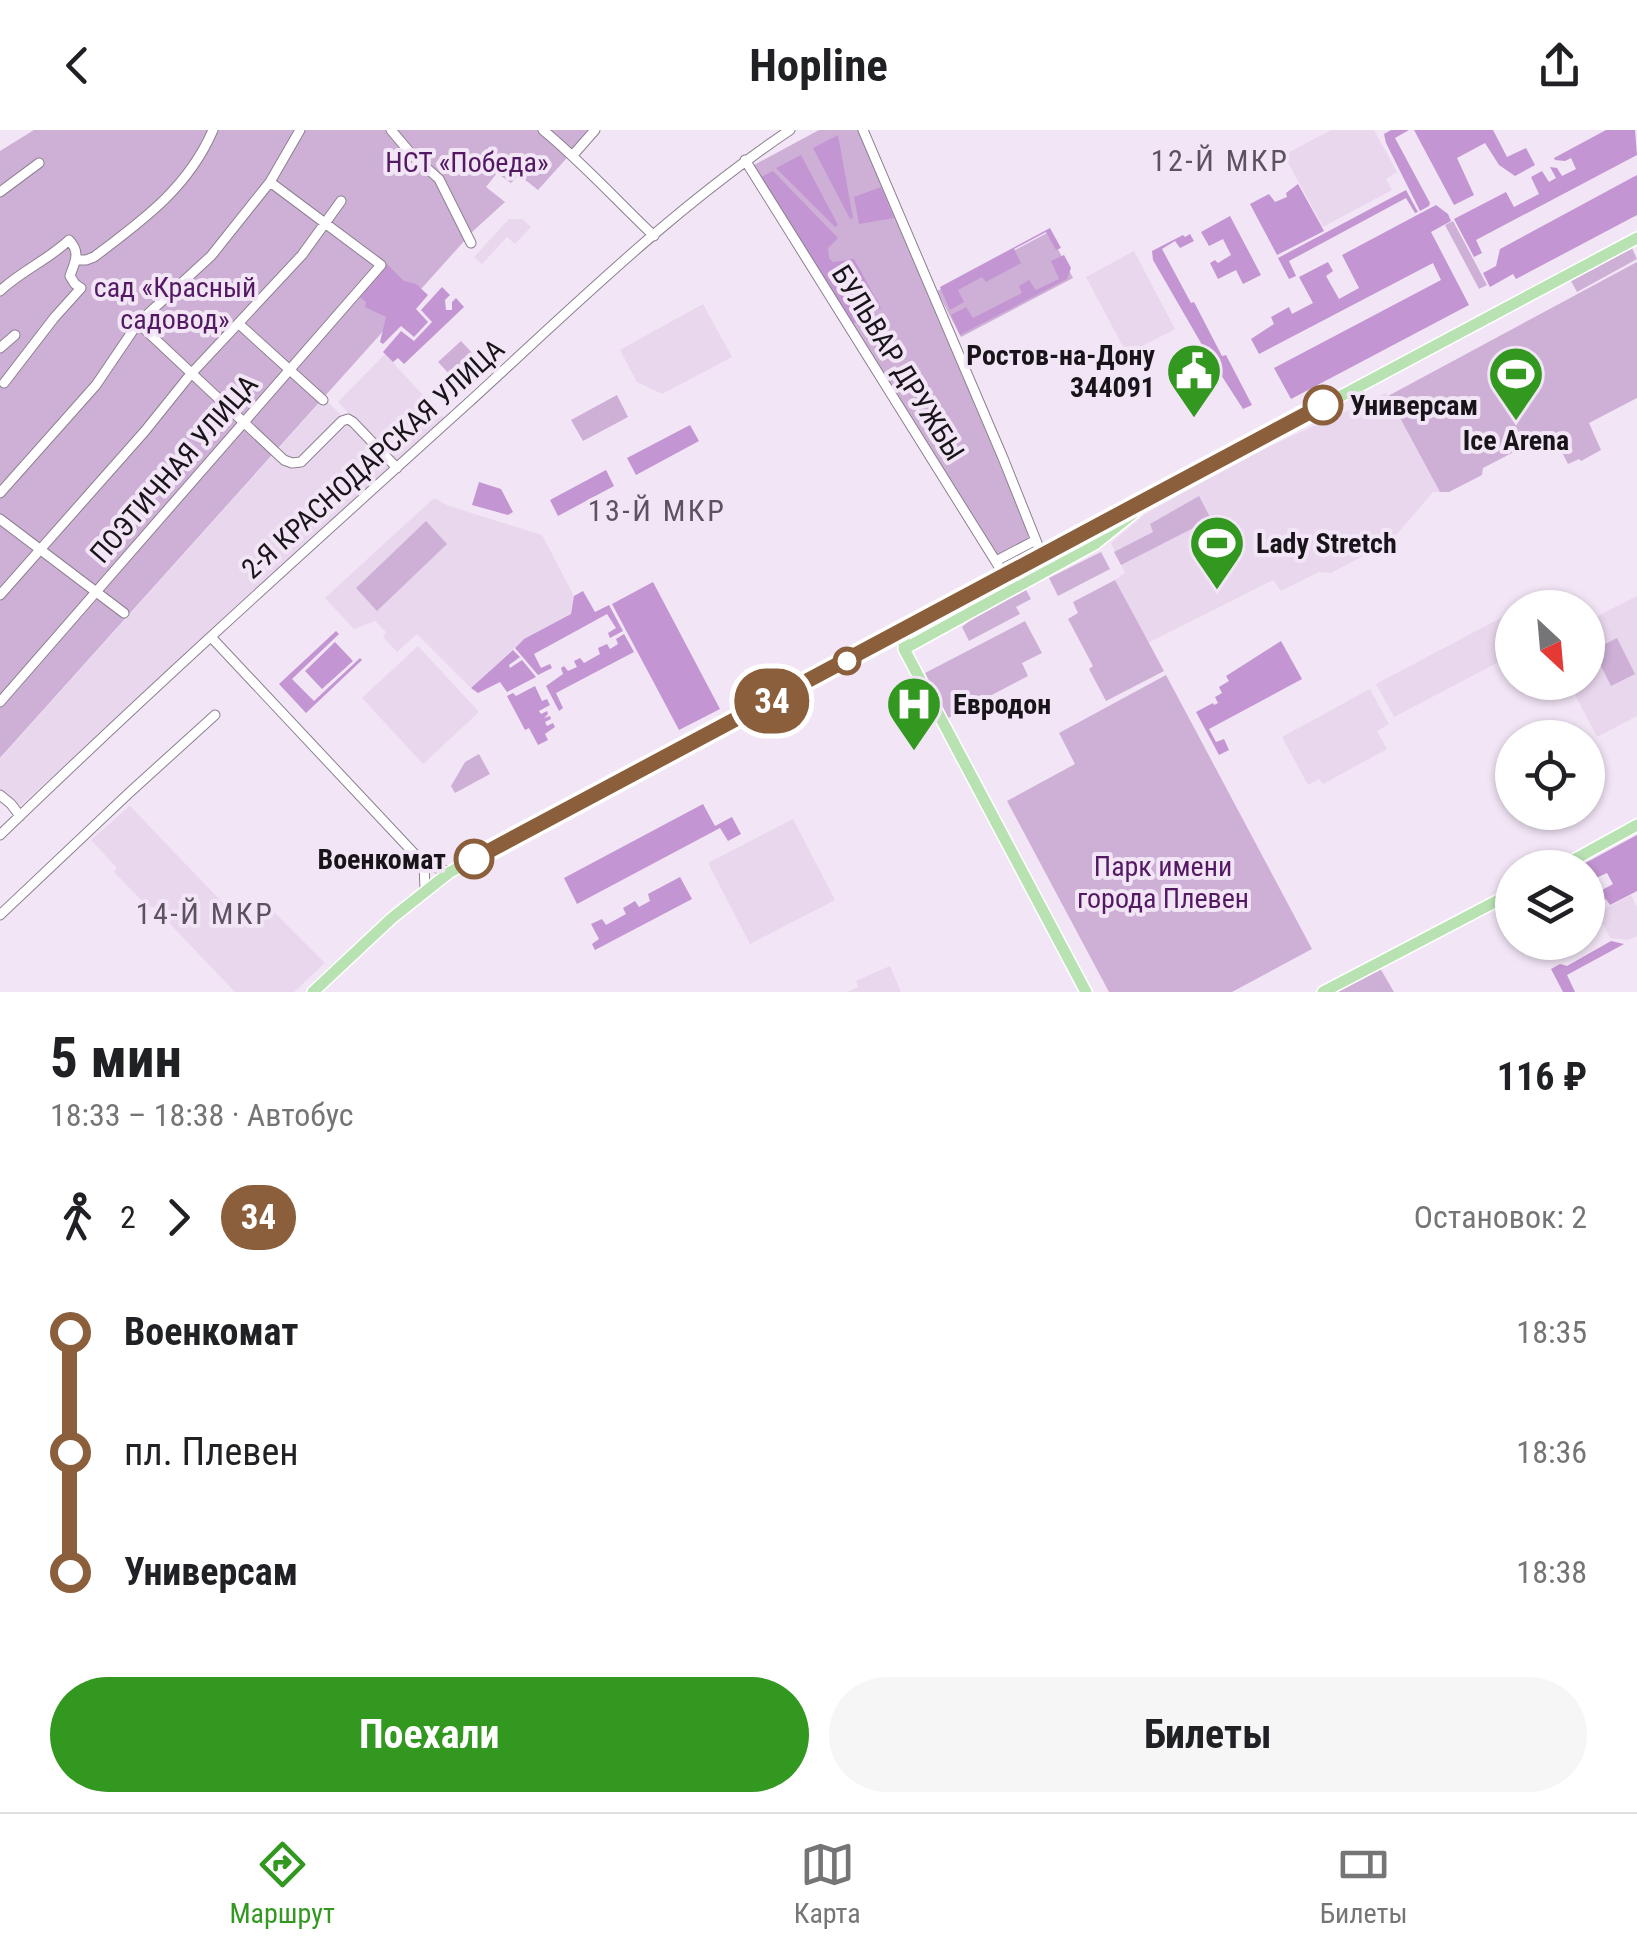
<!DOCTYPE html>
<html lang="ru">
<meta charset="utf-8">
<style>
:root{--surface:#fff;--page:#f6f6f6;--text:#202124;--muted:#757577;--line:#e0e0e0;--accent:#32981f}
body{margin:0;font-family:"Roboto Condensed",sans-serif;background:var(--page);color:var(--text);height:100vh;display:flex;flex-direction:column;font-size:38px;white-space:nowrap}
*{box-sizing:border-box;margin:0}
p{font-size:32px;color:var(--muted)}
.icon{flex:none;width:55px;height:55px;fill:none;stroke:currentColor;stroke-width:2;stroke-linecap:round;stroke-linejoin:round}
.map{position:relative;height:862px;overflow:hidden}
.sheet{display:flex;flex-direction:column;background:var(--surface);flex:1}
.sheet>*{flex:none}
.badge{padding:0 20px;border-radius:32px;font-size:35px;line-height:65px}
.needle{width:65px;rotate:154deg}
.buttons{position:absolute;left:1495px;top:460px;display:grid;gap:20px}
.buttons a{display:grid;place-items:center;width:110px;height:110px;border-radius:50%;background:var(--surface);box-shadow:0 2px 8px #0004;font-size:50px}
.map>.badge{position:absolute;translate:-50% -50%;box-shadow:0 0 0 5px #fff}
.legs{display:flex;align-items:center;gap:15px;height:110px;padding:0 50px;font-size:32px}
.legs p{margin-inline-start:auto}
.summary{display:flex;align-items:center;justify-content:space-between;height:170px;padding:0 50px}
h1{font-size:55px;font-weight:700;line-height:75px}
.button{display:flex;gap:20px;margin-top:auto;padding:20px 50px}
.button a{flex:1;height:115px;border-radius:60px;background:var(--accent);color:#fff;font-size:40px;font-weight:700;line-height:115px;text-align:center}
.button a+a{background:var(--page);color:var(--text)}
ul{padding:0 50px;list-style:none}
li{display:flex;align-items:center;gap:35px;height:120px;font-size:38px}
li i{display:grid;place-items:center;width:15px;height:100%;margin:0 12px;background:currentColor}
li i::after{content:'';width:25px;height:25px;margin:-12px;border:8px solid;border-radius:50%;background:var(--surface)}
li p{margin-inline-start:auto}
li:first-child i{background:linear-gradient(#0000 50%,currentColor 0)}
li:last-child i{background:linear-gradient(currentColor 50%,#0000 0)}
header{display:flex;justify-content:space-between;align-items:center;height:130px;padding:0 50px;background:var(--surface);font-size:45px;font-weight:700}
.tabs{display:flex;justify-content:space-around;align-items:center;height:140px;border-top:2px solid var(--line);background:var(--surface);font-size:28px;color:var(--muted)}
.tabs a{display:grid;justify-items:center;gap:5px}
.tabs .on{color:var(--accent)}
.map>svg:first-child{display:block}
.built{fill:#e9d7ee}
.green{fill:#ceb0d7}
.forest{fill:#c395d2}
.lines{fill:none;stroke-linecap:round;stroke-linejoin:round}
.minor-casing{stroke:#8c8190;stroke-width:11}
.major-casing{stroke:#fff;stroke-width:14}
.minor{stroke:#fff;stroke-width:9}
.major{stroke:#b9e2b3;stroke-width:11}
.line-1-casing{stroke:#fff;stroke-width:22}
.line-1{stroke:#8b5e3c;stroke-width:15}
.stop-1-dot{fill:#fff;stroke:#8b5e3c;stroke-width:5}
.labels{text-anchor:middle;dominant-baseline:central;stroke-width:8;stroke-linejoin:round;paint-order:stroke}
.park-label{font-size:28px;fill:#531a63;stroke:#f2e5f6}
.poi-label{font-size:28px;font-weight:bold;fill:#19141a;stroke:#f2e5f6;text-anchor:start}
.street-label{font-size:28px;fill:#19141a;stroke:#f2e5f6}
.stop-label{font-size:28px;font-weight:bold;fill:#19141a;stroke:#f2e5f6;text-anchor:start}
.neighbourhood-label{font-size:30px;letter-spacing:2.5px;fill:#5d5261;stroke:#f2e5f6}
</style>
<header><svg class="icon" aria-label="back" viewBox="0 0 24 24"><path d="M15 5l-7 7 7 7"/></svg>Hopline<svg class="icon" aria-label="share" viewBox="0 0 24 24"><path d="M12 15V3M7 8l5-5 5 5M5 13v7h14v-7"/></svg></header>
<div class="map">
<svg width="1637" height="862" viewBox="0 0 1637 862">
<rect width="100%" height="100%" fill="#f2e5f6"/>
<path class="built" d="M1331 0H1374L1397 42 1386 49 1392 60 1323 97 1284 25Z
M509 89H522L531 97 515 114 507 107 482 134 474 127Z
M1134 121 1175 199 1127 224 1086 147Z
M703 174 732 227 662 264 637 252 620 220Z
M385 224 444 288 396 333 338 272Z
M1386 263 1440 362H1433L1391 411 1331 443 1319 442 1281 461 1273 450 1148 513 1115 450 1125 443 1111 413 1145 384 1250 325Z
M324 268 393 337 20 676 0 661V629Z
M434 368 449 376 542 405 574 466 571 484 524 509 471 558 417 504 397 522 383 507 386 502 375 491 354 499 325 468Z
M1637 466V586L1597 607 1569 553 1588 552V491Z
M1512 482V525L1394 587 1376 554Z
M418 516 479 582 423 634 362 568Z
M1370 559 1389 594 1377 601 1387 619 1323 654 1319 649 1308 655 1282 607Z
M130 676 243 794 266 774 325 833 294 862H235L154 777 147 776 114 742 117 738 91 710Z
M793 689 835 770 750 814 708 733Z
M1631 765 1637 777V806L1628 810 1610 808 1597 783Z
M890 836 901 862H847L858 857 856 851Z"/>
<path class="green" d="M34 0H389L438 51 466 109 0 628V21Z
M394 0H592L538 60 519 45 511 53 497 43 486 57 505 72 471 103 440 48Z
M819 0H858L1029 403 1028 409 997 426 752 36Z
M1453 91 1487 155 1479 159 1445 95Z
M1049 102 1073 148 961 207 937 161Z
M1632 118 1637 129 1577 162 1571 151Z
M1637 132V268L1589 293 1601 320 1581 331 1579 329 1568 334 1555 309 1545 306 1483 338 1482 345 1449 362H1440L1388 266Z
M461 211 475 226 452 247 438 232Z
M617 265 628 287 583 311 571 290Z
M1199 366 1211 389 1121 435 1114 422 1153 402 1150 394Z
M426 391 447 414 377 481 356 458Z
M1101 422 1110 439 1058 466 1049 448Z
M1115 450 1164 541 1106 571 1089 539 1093 536 1068 489 1078 483 1073 472Z
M1026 460 1031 469 1016 477 1020 484 969 511 962 497 973 488Z
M1025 491 1042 523 1022 533 1028 546 948 588 925 543Z
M1617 508 1635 544 1611 556 1593 520Z
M1166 545 1312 819 1232 862H1109L1007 671 1075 634 1059 603Z
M479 624 490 644 455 663 451 656 465 632Z
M1380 838 1394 862H1336Z"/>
<path class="forest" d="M1391 0H1409L1395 8 1430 73 1429 76 1420 81 1386 13 1384 4Z
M1414 0H1493L1507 27 1526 18 1535 35 1515 46 1499 35 1485 13 1457 28 1474 65 1454 75Z
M1606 0H1635L1637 25 1476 110 1482 123 1474 127 1454 89 1506 62 1514 77 1539 64 1531 47 1542 41 1549 52 1556 48 1550 37 1557 38 1562 46 1576 39 1571 28 1565 31 1555 30 1554 28Z
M838 5 853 88 850 89 813 18Z
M801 25 838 95 835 97 776 38Z
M773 41 838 108 828 118 829 128 833 132 854 129 881 178 876 181 871 174 861 179 864 188 851 195 759 48Z
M1637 45V85L1516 149 1513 144 1490 157 1483 143 1496 136 1500 119Z
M1298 54 1324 101 1277 125 1250 74 1269 64 1275 72 1287 67 1286 63Z
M881 57 894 88 859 94 854 67Z
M1406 60 1418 82 1415 83 1406 68 1289 131 1296 146 1289 149 1278 128Z
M1436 75 1448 84 1451 91 1431 102 1469 175 1291 269 1274 238 1441 150 1433 133 1259 224 1251 209 1274 194 1271 187 1289 177 1292 184 1313 173 1299 147 1328 132 1333 141 1326 146 1339 169 1359 158 1342 125Z
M1230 86 1261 145 1243 154 1236 140 1218 149 1210 133 1215 130 1218 133 1231 125 1223 109 1209 116 1201 102Z
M1050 98 1061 118 1056 120 1046 102 1014 119 1021 133 986 152 982 147 958 160 964 172 950 180 940 157Z
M1190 104 1194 111 1180 118 1175 111 1162 119 1191 173 1194 172 1222 226 1226 225 1252 275 1243 279 1205 220 1153 130 1152 121 1183 105 1185 107Z
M1064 125 1071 138 1067 149 960 205 951 185 966 177 973 188 1022 163 1019 156 1029 150 1036 160 1059 149 1051 131Z
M387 134 404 151 416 154 428 165 416 179 428 192 414 207 401 196 383 214 380 212 386 187 365 177 366 172 360 167Z
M442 157 450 165 445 170 446 180H452V172L456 168 464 177 404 234 398 228 393 232 383 222 401 201 414 211 432 192 421 180Z
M690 295 699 311 636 345 627 328Z
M606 340 614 356 558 386 550 370Z
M479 352 501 359 513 382 508 385 472 375Z
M653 452 720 579 679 600 612 474Z
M583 461 595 482 609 475 623 501 610 508 608 503 616 498 607 484 534 524 541 538 550 534 552 538 538 545 515 518 524 509 571 484 574 466Z
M336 501 339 504 292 549 314 571 360 528 362 530 306 583 279 554Z
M624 504 634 522 556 563 563 578 559 581 546 556 563 544 561 538 564 536 568 541 577 537 574 531 580 528 584 533 600 524 598 518 607 514 610 519 618 514 616 509Z
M1281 511 1302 549 1209 599 1216 612 1224 609 1229 620 1219 625 1196 582 1213 573 1214 575 1218 573 1215 567 1222 563 1219 557 1229 551 1226 546Z
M335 512 353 531 322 559 305 541Z
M513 520 520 527 509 535 510 538 522 530 536 547 507 562 500 552 478 563 471 558Z
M535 556 542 571 547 569 550 575 539 581 541 584 547 581 548 584 544 588 550 586 551 589 545 592 547 596 553 593 555 597 545 604 548 610 538 615 529 598 525 600 507 566 513 563 516 566Z
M703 674 715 696 732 687 741 704 728 711 720 698 577 774 564 748Z
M1637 705V761L1610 775 1606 769 1588 779V768L1613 754 1607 743 1589 751 1588 738 1578 737Z
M680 747 692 769 595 820 592 814 599 809 591 794 602 789 606 795 626 784 623 778 635 771 639 777 650 771 648 764Z
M1611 811 1624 814 1567 845 1575 862H1563L1551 839 1560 834 1567 836Z"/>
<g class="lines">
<g class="minor-casing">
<path id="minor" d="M391 0 413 26 439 49 471 113
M543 0C583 33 617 71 654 106
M863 0 1003 328 1043 428
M573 25 595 0
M745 30 1013 459
M0 62 39 33
M76 130H86L94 127C143 90 188 58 213 0
M0 161C21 141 48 130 69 110 81 123 75 131 70 146L75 154 81 158 54 188 4 253
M138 193 284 330 292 333 301 332 342 291 348 289 353 292 397 338
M239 194 323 270
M0 218 15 205
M0 363 96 255 138 193 211 126 270 52 300 0
M0 389 124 483
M996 431 1036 410
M0 465 145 301 190 245 302 125 341 71
M211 507 424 734 450 742
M0 572 381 135 270 52
M0 665 11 674 20 686
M0 705C152 558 310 416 467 274 571 179 672 79 790 0
M424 734 425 759
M0 785 129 663 215 585"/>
</g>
<g class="major-casing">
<path id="major" d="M905 500 904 519 1086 862
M904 519 1095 414 1135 382
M1559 738 1637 695
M313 862 392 788 450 742 1637 108
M1323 862 1512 763"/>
</g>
<use href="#minor" class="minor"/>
<use href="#major" class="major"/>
</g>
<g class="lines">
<g class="line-1-casing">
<path id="line-1" d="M474 729 1323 275"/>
</g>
<use href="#line-1" class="line-1"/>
</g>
<defs>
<g id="civic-pin" transform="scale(2.875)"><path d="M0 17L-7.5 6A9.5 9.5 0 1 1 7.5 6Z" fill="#32981f" stroke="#f2e5f6"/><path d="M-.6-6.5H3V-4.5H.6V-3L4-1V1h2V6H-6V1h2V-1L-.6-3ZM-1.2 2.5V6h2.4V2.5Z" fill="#fff"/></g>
<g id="stadium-pin" transform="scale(2.875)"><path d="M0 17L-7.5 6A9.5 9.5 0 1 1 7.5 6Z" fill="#32981f" stroke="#f2e5f6"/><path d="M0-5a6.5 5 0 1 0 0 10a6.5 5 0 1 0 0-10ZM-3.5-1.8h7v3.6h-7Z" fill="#fff"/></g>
<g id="hospital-pin" transform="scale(2.875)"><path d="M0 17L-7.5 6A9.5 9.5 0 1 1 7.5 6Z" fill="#32981f" stroke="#f2e5f6"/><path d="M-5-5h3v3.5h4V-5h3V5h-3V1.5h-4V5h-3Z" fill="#fff"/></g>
</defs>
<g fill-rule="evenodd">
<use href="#civic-pin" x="1194" y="241"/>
<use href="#stadium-pin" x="1516" y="244"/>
<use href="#stadium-pin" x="1217" y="413"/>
<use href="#hospital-pin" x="914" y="574"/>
</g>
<g class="stop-1-dot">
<circle cx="1323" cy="275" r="18"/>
<circle cx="847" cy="531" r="12"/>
<circle cx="474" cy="729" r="18"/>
</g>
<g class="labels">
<g class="park-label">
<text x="467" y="32">НСТ «Победа»</text>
<text x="175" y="157">сад «Красный<tspan x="175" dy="32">садовод»</tspan></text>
<text x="1163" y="736">Парк имени<tspan x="1163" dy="32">города Плевен</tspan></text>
</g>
<g class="poi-label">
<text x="1155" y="225" text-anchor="end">Ростов-на-Дону<tspan x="1155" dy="32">344091</tspan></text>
<text x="1516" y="310" text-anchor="middle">Ice Arena</text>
<text x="1256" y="413">Lady Stretch</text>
<text x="953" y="574">Евродон</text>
</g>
<g class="street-label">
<text transform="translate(898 233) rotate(58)">БУЛЬВАР ДРУЖБЫ</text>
<text transform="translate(373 329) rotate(-42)">2-Я КРАСНОДАРСКАЯ УЛИЦА</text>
<text transform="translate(174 339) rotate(-49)">ПОЭТИЧНАЯ УЛИЦА</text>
</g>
<g class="stop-label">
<text x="1350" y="275">Универсам</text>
<text x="446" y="729" text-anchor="end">Военкомат</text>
</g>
<g class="neighbourhood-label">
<text x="1220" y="30">12-Й МКР</text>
<text x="657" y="380">13-Й МКР</text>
<text x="205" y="783">14-Й МКР</text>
</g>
</g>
</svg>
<div class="buttons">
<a><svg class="needle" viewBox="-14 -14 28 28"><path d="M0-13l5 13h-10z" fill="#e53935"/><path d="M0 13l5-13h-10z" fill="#757577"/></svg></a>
<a><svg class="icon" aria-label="locate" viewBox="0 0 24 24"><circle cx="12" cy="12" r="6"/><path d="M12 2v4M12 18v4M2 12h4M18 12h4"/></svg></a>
<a><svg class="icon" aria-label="layers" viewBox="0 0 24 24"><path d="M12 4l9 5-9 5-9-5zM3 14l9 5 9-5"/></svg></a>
</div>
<b class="badge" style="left:772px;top:571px;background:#8b5e3c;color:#fff">34</b>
</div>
<section class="sheet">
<div class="summary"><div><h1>5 мин</h1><p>18:33 – 18:38 · Автобус</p></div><b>116 ₽</b></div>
<div class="legs"><svg class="icon" aria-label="walk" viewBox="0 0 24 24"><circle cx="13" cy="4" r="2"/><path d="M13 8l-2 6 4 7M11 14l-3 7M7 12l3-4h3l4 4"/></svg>2<svg class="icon" aria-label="forward" viewBox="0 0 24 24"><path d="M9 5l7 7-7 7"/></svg><b class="badge" style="background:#8b5e3c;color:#fff">34</b><p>Остановок: 2</p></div>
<ul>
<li><i style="color:#8b5e3c"></i><b>Военкомат</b><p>18:35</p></li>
<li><i style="color:#8b5e3c"></i><span>пл. Плевен</span><p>18:36</p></li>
<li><i style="color:#8b5e3c"></i><b>Универсам</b><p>18:38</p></li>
</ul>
<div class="button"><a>Поехали</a><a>Билеты</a></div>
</section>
<nav class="tabs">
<a class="on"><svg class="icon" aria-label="directions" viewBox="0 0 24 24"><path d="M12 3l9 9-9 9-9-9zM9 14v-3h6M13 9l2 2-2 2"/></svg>Маршрут</a>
<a><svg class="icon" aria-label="map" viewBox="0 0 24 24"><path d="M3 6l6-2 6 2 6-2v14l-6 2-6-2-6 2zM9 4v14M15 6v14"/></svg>Карта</a>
<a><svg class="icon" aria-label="tickets" viewBox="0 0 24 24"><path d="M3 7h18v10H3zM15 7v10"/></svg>Билеты</a>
</nav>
